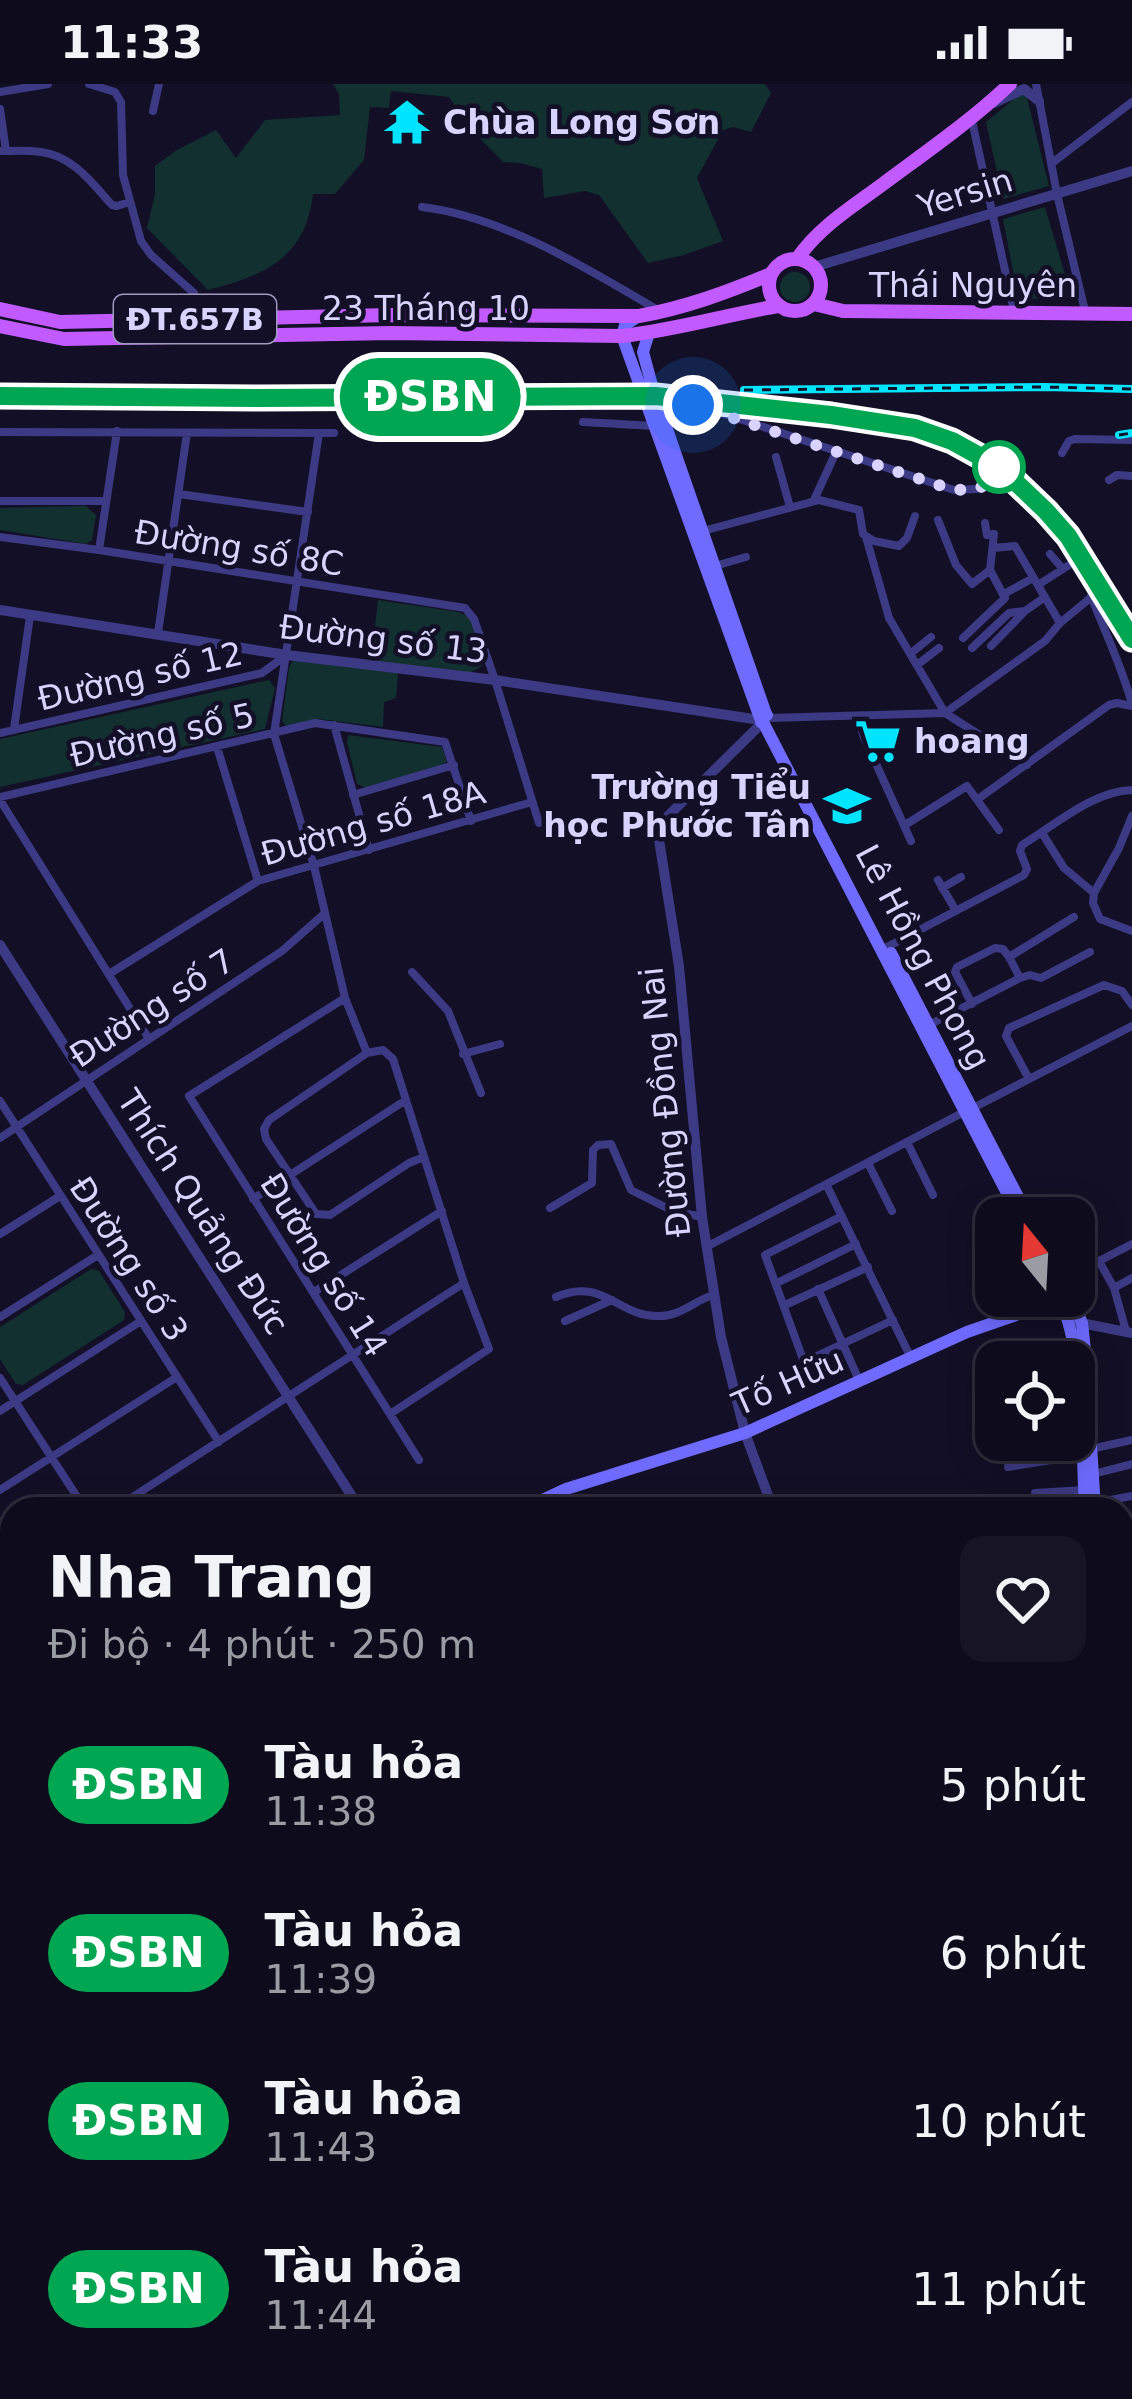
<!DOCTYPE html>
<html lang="vi">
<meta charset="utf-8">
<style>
:root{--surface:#0e0b1c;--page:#171425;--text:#f1f3f6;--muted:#9b9ba3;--line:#2e2b3b}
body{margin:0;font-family:"DejaVu Sans",sans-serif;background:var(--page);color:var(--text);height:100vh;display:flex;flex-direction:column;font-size:45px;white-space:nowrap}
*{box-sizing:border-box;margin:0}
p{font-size:39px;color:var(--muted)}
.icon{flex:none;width:66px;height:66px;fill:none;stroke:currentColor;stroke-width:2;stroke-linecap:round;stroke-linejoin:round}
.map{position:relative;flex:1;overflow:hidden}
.side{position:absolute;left:0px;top:1413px;width:1134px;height:903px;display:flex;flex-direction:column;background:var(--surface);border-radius:36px 36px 0 0;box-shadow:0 6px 30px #0003,0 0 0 3px var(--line)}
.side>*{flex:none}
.badge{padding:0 24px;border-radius:39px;font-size:42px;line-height:78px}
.needle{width:78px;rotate:342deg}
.buttons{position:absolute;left:975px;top:1113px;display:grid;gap:24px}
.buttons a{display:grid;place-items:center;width:120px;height:120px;border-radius:24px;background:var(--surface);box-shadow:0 6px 30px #0003,0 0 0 3px var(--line);font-size:60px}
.you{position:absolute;width:60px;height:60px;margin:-30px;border:9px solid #fff;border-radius:50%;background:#1a73e8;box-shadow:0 0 0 18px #1a73e833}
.map>.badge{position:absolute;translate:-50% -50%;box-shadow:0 0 0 6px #fff}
.round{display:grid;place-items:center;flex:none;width:126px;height:126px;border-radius:24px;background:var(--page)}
.headline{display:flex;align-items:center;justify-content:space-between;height:204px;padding:0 48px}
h1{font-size:57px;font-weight:800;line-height:90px}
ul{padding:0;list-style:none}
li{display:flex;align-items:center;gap:36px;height:168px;padding:0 48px}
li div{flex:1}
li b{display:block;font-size:45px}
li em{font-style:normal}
li .badge{min-width:132px;font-weight:700;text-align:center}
.status{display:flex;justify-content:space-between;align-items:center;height:84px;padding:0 60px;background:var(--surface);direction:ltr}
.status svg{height:33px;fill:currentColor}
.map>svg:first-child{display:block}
.green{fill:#12302f}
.water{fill:#0c2248}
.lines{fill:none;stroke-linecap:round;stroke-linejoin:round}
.minor{stroke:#3d3a85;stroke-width:8}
.tertiary{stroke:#3d3a85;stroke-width:10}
.secondary{stroke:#6f6bff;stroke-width:12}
.primary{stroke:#c25bff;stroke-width:14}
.rail-casing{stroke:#00e5ff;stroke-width:8}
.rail{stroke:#130f26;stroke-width:3;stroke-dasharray:9;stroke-linecap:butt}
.line-casing{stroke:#fff;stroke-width:27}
.line{stroke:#00a651;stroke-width:18}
.walk{stroke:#d9d4ff;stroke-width:12;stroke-dasharray:0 21.6}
.stop-dot{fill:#fff;stroke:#00a651;stroke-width:6}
.labels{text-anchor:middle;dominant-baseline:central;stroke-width:9;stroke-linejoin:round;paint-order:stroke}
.shield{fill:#130f26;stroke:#9e99be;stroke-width:3}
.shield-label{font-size:30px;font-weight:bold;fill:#d9d4ff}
.poi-label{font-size:33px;font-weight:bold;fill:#d9d4ff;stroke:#130f26;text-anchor:start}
.street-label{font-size:33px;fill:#d9d4ff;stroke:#130f26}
</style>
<div class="status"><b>11:33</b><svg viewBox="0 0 49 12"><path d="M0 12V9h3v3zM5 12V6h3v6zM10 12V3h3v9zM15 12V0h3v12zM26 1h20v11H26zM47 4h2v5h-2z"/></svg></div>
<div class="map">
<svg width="1132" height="2315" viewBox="0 0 1132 2315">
<rect width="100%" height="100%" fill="#130f26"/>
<path class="green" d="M333 0H765L771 9 751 48 733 43 723 46 697 94 723 157 684 171 648 179 599 111 585 107 544 114 542 85 520 79 503 78 471 45 449 13 391 7 389 24 370 23 364 76 335 110H313C306 174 264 192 208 206L147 144 155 110V82L177 66 216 46 236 74 265 36 340 31 339 10Z
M1025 6 1049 102 1003 115 986 38Z
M1045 123 1072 214 1024 215 1016 202 1003 135Z
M780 203a15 15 0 1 1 30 0a15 15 0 1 1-30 0Z
M86 422 96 431 92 456 86 460 0 446V424Z
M378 516 459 528 471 534 484 581 469 589 371 579Z
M293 575 398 589 396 614 384 618 383 643 319 635 286 642 282 637 289 584Z
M269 596 275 604 265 645 0 703V655Z
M348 651 442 663 447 677 443 680 366 704 357 700 347 658Z
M91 1185 99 1187 125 1228 124 1236 23 1301 16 1300 0 1275V1243Z"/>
<path class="water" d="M0 1823 12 1842V2182L0 2163Z
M88 2304H305L312 2315H95Z"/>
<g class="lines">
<path class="minor" d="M89 0 115 8 121 18 123 91 141 157 151 171 194 209 199 233
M1036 0 1057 110 1085 227
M0 8 48 0
M0 25 6 67
M153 27 159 0
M972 37 1014 227
M0 67C13 67 27 66 41 68 73 72 92 99 112 121L117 122 129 118
M1052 79 1132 18
M422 123C505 133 590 186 661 228
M658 330 682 322 697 321 954 406 977 405 1005 392
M583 338 654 342
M0 348 334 349
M319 349 274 650 314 782 345 914 367 969
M1062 369 1069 357 1075 355 1132 356
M776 373 790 423
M1109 396 1117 391 1132 392
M179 410 308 428
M814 416 836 368
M0 417H106
M938 436 956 481 972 500 990 486 994 450 987 451 985 439
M703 447 819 416 859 426 863 450 874 457 899 462 907 454 915 432
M0 453 99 466 465 524 474 535 495 596 539 739
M866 453 889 534 945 629 1027 681
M993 464 1015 462 1060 539
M99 466 117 347
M1050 470 1063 485
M715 482 746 473
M1038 501 1080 474
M1004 510 1033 494
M1091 512C1105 548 1122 583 1132 620
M158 549 187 349
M963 554 1005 514 990 486
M991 562 1023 529
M972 564 1009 529 1025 527 1045 513
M910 570 931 553
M917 581 939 564
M859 633 863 651 911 757
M769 634 945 629 1045 557 1060 539 1100 506
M334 641 369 766
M14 645 30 532
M0 649 262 589 285 572
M217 663 258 797
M353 711 454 681
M0 713 315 639 445 658 471 737
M978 715 1109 621 1117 619 1132 622
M0 716 149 955
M905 741 967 702 999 746
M1042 749 1064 784 1094 809
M938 796 956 827
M942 804 961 793
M1094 809 1119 764 1132 732
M1094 809 1093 819 1100 835 1132 847
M887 863 1024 791 1027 785 1020 767 1022 761C1055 741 1093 707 1132 706
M1009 873 1020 894
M412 888 448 927 481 1009
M109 890 258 797 532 718
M345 914 189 1012 419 1376
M972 920 955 888 957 883 995 864 1003 865 1009 873 1074 833
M929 941 1020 894 1030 891 1041 894 1090 868
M463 970 500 960
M1029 995 1006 952 1009 944 1104 901 1122 907 1132 921
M0 1017 219 1358
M973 1024 1132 942
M0 1054 282 867 324 830
M907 1058 933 1111
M868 1079 892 1127
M826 1100 910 1272
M253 1115 406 1016
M550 1124 592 1099 593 1066 598 1061 611 1060 631 1106 673 1127 702 1133
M842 1132 765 1171 804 1278 893 1236
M0 1150 60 1112
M708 1162 964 1028
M777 1199 856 1160
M1114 1204 1132 1194
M818 1205 859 1296
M314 1208 442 1127
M556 1213C603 1192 619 1234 659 1232 681 1232 694 1217 713 1211
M785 1221 868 1183
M0 1233 98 1171
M565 1237 612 1216
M1126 1247 1114 1204 1099 1177 1132 1160
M0 1294 85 1425
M0 1327 141 1237
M390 1330 489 1265 464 1199 393 975 383 966 367 969 269 1036 264 1045 266 1055 316 1130 330 1131 409 1079 424 1073
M1050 1356 1053 1375
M1006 1364 1018 1356
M1091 1365 1132 1356
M1008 1383 1082 1371
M1093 1390 1132 1380
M0 1406 177 1293
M1035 1409 1084 1406
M1095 1419 1132 1412
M114 1425 464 1199
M1122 1453 1132 1451
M0 1498 12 1490
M0 1511 12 1529
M1122 1566 1132 1565
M0 1641 12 1659
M1122 1681 1132 1680
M0 2231 12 2251
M43 2304 50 2315
M394 2304 401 2315
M488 2304 494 2315
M795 2304 799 2315
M579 2315 606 2304"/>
<path class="tertiary" d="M994 19 1024 5 1039 17
M814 183 1132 87
M0 526 287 571 495 596 760 636
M762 639 668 732 661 743 659 756 679 882 702 1133 721 1253 745 1349 773 1425
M0 861 360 1425
M1076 1238 1132 1249
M904 2304 910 2315"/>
<path class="secondary" d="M639 232 625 241 622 252 760 634
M649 249 643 268 653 305 766 630
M767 631 761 632V638L764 640 1020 1134
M891 869 1029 1134
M1059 1212C1086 1273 1081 1358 1085 1425
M1071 1213 1082 1239 1085 1266 1095 1425
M523 1425 566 1405 745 1349 967 1248 1039 1223 1075 1220
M1122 1860 1132 1971
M1122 1967 1132 2057
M1122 2119 1132 2116
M1122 2168 1132 2171
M830 2315 858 2304"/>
<path class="primary" d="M769 201a26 26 0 1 1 52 0a26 26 0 1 1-52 0Z
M797 175C819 143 852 123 883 100 926 68 971 37 1010 0
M814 220 843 227 1132 230
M0 225 60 238 392 231 639 232C685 224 728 208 771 190
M0 242 64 255 391 249 622 252C675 246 726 231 778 222
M0 1738 12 1757
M0 1782 12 1801
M330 2304 337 2315
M358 2304 364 2315"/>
<g class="rail-casing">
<path id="rail" d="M744 306 1044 303 1132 305
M0 312 258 315 655 312 762 322 915 344 952 357 1001 384 1046 427 1068 452 1132 555
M1119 351 1132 349"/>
</g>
<use href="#rail" class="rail"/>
</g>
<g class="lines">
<g class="line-casing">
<path id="line" d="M0 312 258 314 656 312 831 331 915 344 952 357 1001 384 1046 427 1068 452 1132 555"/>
</g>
<use href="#line" class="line"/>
<path class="walk" d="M693 321 954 406 977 405 1004 392 999 383"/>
</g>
<defs>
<g id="temple-bare" transform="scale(3.6)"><path d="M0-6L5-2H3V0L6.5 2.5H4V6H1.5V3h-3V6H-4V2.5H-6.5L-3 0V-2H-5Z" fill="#00e5ff" stroke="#130f26" stroke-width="2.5" paint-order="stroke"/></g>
<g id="supermarket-bare" transform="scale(3.6)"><path d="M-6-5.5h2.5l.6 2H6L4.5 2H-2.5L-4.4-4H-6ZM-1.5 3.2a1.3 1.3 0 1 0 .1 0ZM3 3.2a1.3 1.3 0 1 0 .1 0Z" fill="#00e5ff" stroke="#130f26" stroke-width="2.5" paint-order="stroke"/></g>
<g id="school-bare" transform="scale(3.6)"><path d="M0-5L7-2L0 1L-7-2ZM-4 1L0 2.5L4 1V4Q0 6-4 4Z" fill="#00e5ff" stroke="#130f26" stroke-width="2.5" paint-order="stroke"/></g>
</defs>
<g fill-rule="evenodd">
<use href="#temple-bare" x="407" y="38"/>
<use href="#supermarket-bare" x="878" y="657"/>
<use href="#school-bare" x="847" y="722"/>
</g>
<circle class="stop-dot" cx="999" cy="383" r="24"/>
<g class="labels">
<rect class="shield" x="114" y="211" width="162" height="48" rx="9"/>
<g class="shield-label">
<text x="195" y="235">ĐT.657B</text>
</g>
<g class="poi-label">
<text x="443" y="38">Chùa Long Sơn</text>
<text x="914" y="657">hoang</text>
<text x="811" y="703" text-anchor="end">Trường Tiểu<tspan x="811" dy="38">học Phước Tân</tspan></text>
</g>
<g class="street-label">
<text transform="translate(965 109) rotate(-17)">Yersin</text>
<text x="973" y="201">Thái Nguyên</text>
<text x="426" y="224">23 Tháng 10</text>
<text transform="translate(239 464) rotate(9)">Đường số 8C</text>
<text transform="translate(383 555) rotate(7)">Đường số 13</text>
<text transform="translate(140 592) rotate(-13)">Đường số 12</text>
<text transform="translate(162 651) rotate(-13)">Đường số 5</text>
<text transform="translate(373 739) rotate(-16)">Đường số 18A</text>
<text transform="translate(923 873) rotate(62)">Lê Hồng Phong</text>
<text transform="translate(152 924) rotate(-33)">Đường số 7</text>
<text transform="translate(665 1018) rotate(-96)">Đường Đồng Nai</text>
<text transform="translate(203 1128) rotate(57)">Thích Quảng Đức</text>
<text transform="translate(129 1175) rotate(57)">Đường số 3</text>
<text transform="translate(324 1181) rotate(58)">Đường số 14</text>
<text transform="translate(788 1298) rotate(-24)">Tố Hữu</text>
</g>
</g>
</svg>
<div class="buttons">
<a><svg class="needle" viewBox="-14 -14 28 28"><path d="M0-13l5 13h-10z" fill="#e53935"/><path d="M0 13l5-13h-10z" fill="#9b9ba3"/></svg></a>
<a><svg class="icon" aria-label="locate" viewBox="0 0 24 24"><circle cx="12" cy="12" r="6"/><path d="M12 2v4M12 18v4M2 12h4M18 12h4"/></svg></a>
</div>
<div class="you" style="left:693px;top:321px"></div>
<b class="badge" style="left:430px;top:313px;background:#00a651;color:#fff">ĐSBN</b>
<section class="side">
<div class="headline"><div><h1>Nha Trang</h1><p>Đi bộ · 4 phút · 250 m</p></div><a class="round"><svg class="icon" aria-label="heart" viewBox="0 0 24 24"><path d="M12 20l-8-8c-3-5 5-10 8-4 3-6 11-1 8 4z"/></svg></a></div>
<ul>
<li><span class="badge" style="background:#00a651;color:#fff">ĐSBN</span><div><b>Tàu hỏa</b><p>11:38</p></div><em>5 phút</em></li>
<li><span class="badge" style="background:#00a651;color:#fff">ĐSBN</span><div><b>Tàu hỏa</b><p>11:39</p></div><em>6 phút</em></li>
<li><span class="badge" style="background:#00a651;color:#fff">ĐSBN</span><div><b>Tàu hỏa</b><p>11:43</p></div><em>10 phút</em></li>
<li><span class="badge" style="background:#00a651;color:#fff">ĐSBN</span><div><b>Tàu hỏa</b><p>11:44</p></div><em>11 phút</em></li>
</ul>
</section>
</div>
